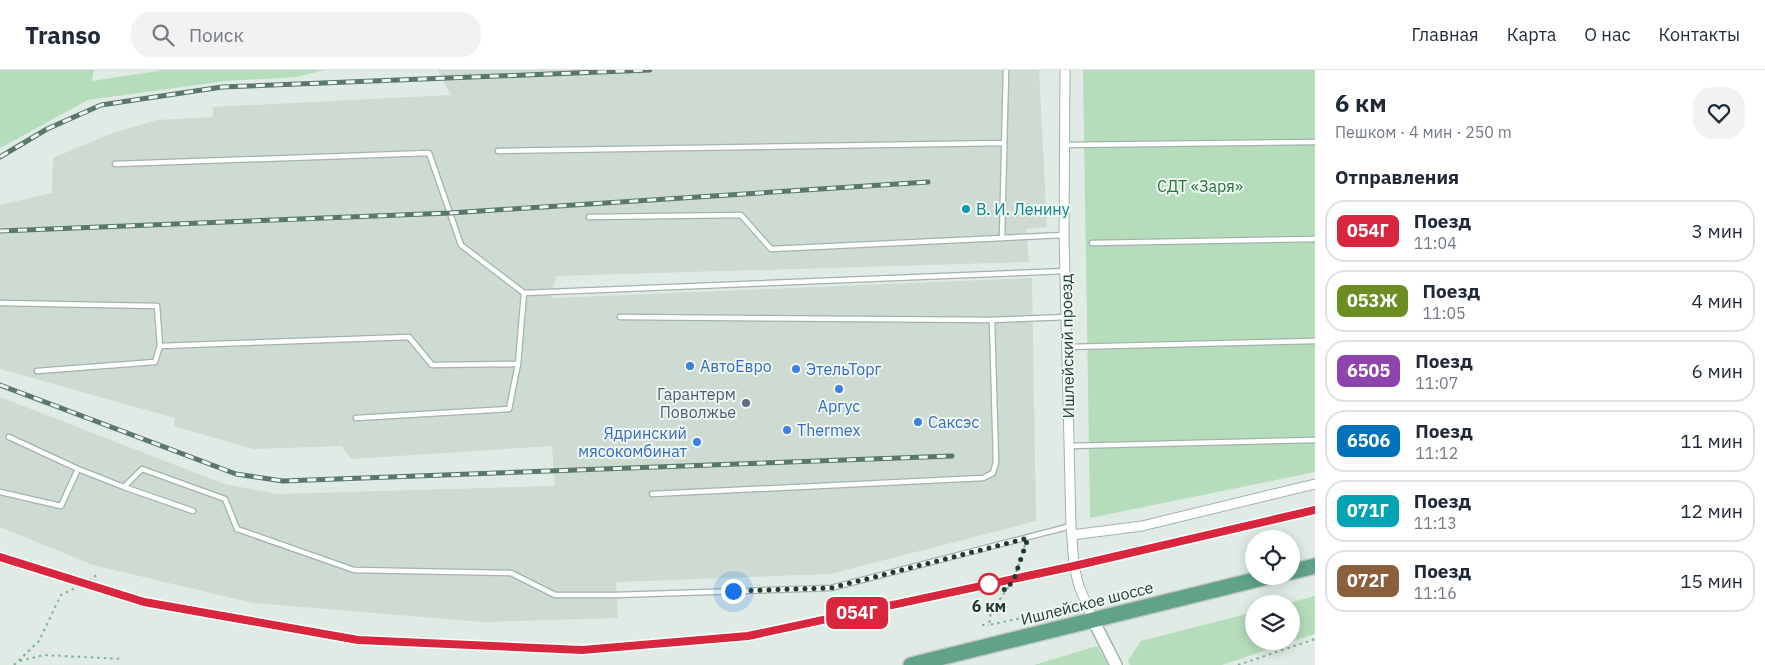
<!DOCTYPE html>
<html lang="ru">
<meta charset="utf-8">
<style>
:root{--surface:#fff;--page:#f2f2f3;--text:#1f2937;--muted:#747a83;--line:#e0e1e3}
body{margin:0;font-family:"IBM Plex Sans",sans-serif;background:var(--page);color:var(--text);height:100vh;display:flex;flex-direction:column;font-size:19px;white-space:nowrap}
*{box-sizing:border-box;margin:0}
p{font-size:16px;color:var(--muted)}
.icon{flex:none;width:28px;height:28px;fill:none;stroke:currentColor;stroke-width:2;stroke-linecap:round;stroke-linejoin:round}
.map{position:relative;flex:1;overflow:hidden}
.drawer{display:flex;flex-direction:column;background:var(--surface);width:450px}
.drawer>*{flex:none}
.badge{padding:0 10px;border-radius:8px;font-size:18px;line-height:32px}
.buttons{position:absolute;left:1245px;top:460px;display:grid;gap:10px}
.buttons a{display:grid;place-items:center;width:55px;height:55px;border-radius:50%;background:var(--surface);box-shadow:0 2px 12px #0003;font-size:25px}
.you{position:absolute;width:25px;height:25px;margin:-12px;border:4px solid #fff;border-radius:50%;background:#1a73e8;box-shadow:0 0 0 8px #1a73e833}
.map>.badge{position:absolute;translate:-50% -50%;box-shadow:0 0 0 2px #fff}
h2{padding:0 20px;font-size:19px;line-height:45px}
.round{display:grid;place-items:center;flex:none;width:52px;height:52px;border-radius:20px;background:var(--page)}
.head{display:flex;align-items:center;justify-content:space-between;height:85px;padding:0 20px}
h1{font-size:24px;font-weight:700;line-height:38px}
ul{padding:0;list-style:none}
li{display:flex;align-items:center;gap:15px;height:62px;margin:0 10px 8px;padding:0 10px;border:2px solid var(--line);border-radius:20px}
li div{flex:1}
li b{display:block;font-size:19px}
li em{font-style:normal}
li .badge{min-width:55px;font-weight:700;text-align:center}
header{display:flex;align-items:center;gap:30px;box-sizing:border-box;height:70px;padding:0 25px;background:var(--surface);border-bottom:1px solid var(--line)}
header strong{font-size:24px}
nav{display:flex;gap:28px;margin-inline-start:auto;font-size:18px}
.search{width:350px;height:45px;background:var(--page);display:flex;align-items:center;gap:12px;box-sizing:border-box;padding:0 18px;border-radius:20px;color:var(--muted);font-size:19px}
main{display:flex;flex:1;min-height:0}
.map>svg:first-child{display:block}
.built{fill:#cddbd2}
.green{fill:#b6ddbb}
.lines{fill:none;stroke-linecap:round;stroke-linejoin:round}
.service-casing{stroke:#a2b3aa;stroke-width:7}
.minor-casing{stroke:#a2b3aa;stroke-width:11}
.tertiary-casing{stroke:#a2b3aa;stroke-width:14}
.primary-casing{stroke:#c0c8c5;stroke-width:18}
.path{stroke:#7db099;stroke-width:2;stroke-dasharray:2.5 4;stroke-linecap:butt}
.service{stroke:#fff;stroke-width:4.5}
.minor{stroke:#fff;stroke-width:9}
.tertiary{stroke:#fff;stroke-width:11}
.primary{stroke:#61a389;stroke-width:15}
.rail-casing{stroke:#59776b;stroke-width:5}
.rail{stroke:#eff7f2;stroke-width:3;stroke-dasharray:9;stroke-linecap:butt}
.line-casing{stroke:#fff;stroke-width:11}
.line{stroke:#d7263d;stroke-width:8}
.walk{stroke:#1f3b30;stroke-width:5;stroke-dasharray:0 9}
.culture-dot{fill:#0f9aa8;stroke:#eff7f2;stroke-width:2}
.shop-dot{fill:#3f7fe0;stroke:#eff7f2;stroke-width:2}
.service-dot{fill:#5c6f8a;stroke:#eff7f2;stroke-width:2}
.stop-dot{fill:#fff;stroke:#d7263d;stroke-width:2.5}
.labels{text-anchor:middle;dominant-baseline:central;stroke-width:4;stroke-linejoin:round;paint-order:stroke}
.park-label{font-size:16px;fill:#27743b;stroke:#eff7f2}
.culture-label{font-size:16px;fill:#0d838f;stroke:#eff7f2;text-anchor:start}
.street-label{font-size:16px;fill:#1f3b30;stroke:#eff7f2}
.shop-label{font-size:16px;fill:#366cbe;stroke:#eff7f2;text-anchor:start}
.service-label{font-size:16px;fill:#4e5e75;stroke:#eff7f2;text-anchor:end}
.stop-label{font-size:16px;font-weight:bold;fill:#1f3b30;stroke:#eff7f2}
</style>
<header>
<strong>Transo</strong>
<div class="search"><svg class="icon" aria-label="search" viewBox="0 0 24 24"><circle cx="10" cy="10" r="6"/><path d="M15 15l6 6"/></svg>Поиск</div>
<nav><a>Главная</a><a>Карта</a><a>О нас</a><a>Контакты</a></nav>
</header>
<main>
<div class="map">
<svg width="1315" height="595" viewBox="0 0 1315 595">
<rect width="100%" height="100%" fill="#dfebe4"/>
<path class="built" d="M438 0H1039L1047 157 1026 159 1029 192 556 206 551 228 1032 208 1036 451 830 504 616 512 618 548 482 552 253 533 93 495 0 457V327L224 414 277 424 555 416 552 376 351 389 342 376 253 379 174 356 175 348 0 299V135L52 123 53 88 113 63 157 50 213 47V37L451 25Z"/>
<path class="green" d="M0 0H94L92 11 164 0H324L297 7 225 11 88 30 0 78Z
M1083 0H1315V402L1090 448Z
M1315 526V564L1222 595H1130L1128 591 1141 571 1254 542V571H1291V534H1285Z
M1097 576 1108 595H1034Z"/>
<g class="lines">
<g class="service-casing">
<path id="service" d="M1064 75 1315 72
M498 81 1004 73
M115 94 429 83 461 175 524 223 1065 201
M589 147 741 145 771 179 1064 165
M1002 168 1006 0
M1092 173 1315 169
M0 233 157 236 160 276 409 267 432 295 518 294 524 223
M620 247 992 250 1066 247
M1067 277 1315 271
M37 301 155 292 160 276
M356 348 509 339 518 294
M9 367 78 399 124 417 142 399 225 429 237 459 354 500 511 503 555 525H616L831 518 1071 456
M1069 376 1315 370
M124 417 193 441
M0 422 61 436 78 399
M652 424 983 408 993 403 996 392 992 250"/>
</g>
<g class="minor-casing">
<path id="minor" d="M1065 0 1064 165 1071 456 1074 496 1079 516 1093 550
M1072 465 1142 456 1315 414"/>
</g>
<g class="tertiary-casing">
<path id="tertiary" d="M1093 550 1116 595"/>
</g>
<g class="primary-casing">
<path id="primary" d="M1291 502 1315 496
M911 595 1271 506"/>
</g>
<path class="path" d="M1025 475 1014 509 991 542 989 555 1059 540
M982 555H989
M20 591 44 585 123 589
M14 595 39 571 61 525 85 513 98 504
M1238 595 1315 569"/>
<use href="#service" class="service"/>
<use href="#minor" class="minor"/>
<use href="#tertiary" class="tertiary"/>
<use href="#primary" class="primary"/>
<g class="rail-casing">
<path id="rail" d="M0 87 47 59 101 35 222 17 650 0
M0 161 450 143 928 112
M0 315 236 404 283 411 952 386
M0 487 144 532 358 570 581 580 748 566 1074 496 1315 440"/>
</g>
<use href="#rail" class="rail"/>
</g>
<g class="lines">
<g class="line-casing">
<path id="line" d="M0 487 144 532 358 570 582 580 748 566 1074 496 1315 440"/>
</g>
<use href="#line" class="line"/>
<path class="walk" d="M733 521 831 518 1028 468 1014 509 1006 520 989 514"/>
</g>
<circle class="culture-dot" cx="966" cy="139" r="5"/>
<g class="shop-dot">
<circle cx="690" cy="296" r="5"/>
<circle cx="796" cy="299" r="5"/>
<circle cx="839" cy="319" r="5"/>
<circle cx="918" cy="352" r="5"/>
<circle cx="787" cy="360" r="5"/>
<circle cx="697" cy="372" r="5"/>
</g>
<circle class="service-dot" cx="746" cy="333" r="5"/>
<circle class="stop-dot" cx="989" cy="514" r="10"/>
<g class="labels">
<g class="park-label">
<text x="1200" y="116">СДТ «Заря»</text>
</g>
<g class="culture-label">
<text x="976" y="139">В. И. Ленину</text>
</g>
<g class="street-label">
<text transform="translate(1067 276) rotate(-91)">Ишлейский проезд</text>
<text transform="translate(1087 533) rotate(-14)">Ишлейское шоссе</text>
</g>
<g class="shop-label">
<text x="700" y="296">АвтоЕвро</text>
<text x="806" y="299">ЭтельТорг</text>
<text x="839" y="336" text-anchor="middle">Аргус</text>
<text x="928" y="352">Саксэс</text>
<text x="797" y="360">Thermex</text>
<text x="687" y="363" text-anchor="end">Ядринский<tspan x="687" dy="18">мясокомбинат</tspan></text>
</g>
<g class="service-label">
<text x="736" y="324">Гарантерм<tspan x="736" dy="18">Поволжье</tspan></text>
</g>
<g class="stop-label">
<text x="989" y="536">6 км</text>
</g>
</g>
</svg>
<div class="buttons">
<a><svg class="icon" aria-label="locate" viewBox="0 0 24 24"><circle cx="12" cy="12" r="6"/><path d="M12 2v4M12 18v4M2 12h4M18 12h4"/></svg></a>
<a><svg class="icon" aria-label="layers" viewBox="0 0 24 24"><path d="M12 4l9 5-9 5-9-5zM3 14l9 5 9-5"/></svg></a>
</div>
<div class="you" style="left:733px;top:521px"></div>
<b class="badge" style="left:857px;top:543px;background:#d7263d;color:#fff">054Г</b>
</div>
<section class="drawer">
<div class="head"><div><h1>6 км</h1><p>Пешком · 4 мин · 250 m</p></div><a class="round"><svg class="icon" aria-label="heart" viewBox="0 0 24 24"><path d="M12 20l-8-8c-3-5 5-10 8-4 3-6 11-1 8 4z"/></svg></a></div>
<h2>Отправления</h2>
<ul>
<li><span class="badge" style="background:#d7263d;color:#fff">054Г</span><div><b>Поезд</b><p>11:04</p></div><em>3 мин</em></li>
<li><span class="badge" style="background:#6b8e23;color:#fff">053Ж</span><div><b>Поезд</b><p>11:05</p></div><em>4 мин</em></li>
<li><span class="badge" style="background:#8e44ad;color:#fff">6505</span><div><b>Поезд</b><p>11:07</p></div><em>6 мин</em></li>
<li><span class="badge" style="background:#0072bc;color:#fff">6506</span><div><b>Поезд</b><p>11:12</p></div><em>11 мин</em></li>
<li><span class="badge" style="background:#00a3b4;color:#fff">071Г</span><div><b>Поезд</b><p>11:13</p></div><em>12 мин</em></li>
<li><span class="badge" style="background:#8b5e3c;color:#fff">072Г</span><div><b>Поезд</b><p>11:16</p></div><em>15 мин</em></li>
</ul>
</section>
</main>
